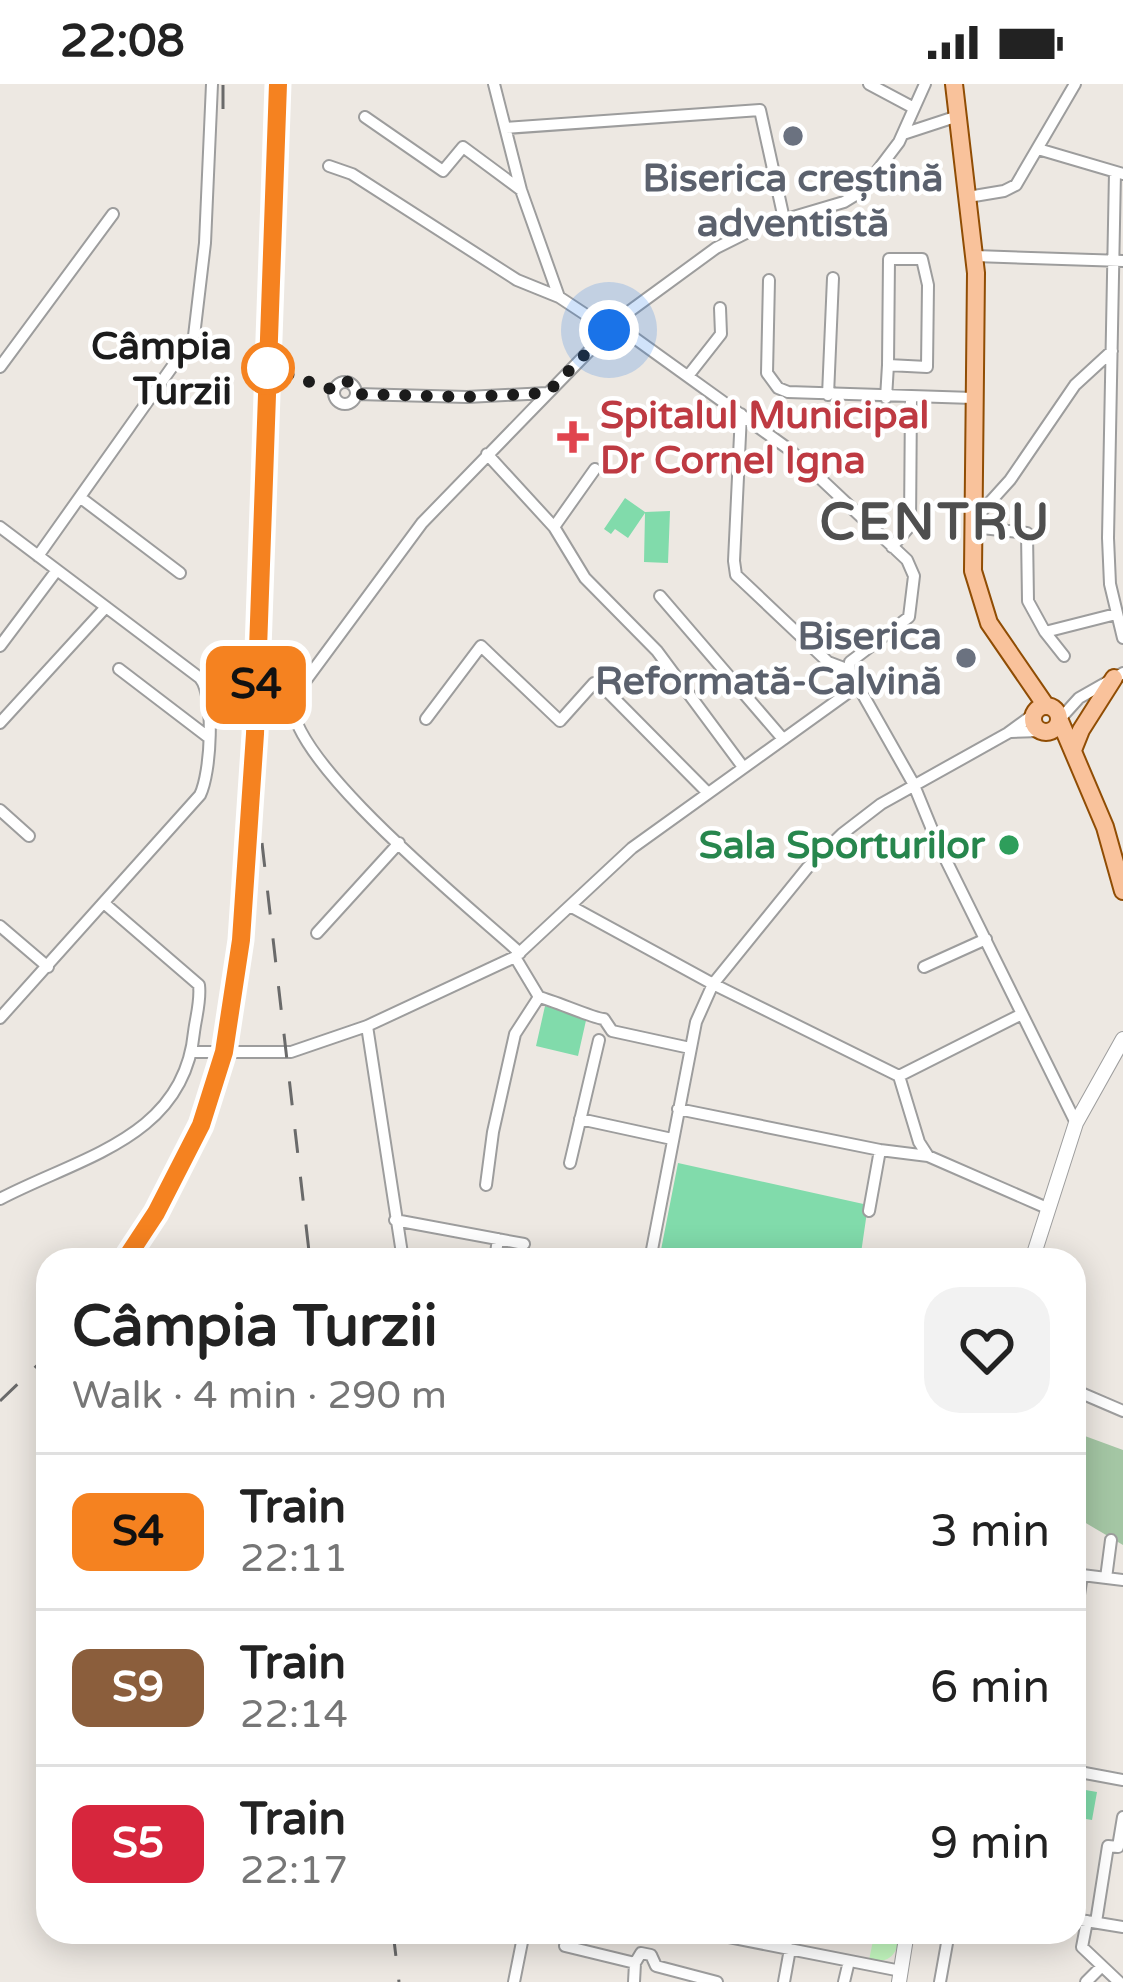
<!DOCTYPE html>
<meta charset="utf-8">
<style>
:root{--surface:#fff;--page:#f2f2f2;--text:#222;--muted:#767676;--line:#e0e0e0}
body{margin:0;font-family:"Varela Round",sans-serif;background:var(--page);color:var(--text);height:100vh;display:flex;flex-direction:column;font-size:45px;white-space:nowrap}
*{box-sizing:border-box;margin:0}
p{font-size:39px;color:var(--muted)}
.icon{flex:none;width:66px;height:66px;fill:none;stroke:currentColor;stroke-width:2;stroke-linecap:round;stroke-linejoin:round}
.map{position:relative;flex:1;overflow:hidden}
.details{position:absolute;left:36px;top:1164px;width:1050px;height:696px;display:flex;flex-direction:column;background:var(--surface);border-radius:36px;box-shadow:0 6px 30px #0003}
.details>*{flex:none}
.badge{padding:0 24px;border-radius:18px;font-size:42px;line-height:78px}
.you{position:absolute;width:60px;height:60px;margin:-30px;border:9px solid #fff;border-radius:50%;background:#1a73e8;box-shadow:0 0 0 18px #1a73e833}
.map>.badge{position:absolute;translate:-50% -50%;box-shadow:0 0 0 6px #fff}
.round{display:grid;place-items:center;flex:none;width:126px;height:126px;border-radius:36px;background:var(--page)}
.headline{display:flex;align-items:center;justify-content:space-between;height:204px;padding:0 36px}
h1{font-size:57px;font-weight:700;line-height:90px}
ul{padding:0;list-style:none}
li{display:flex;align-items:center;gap:36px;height:156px;padding:0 36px;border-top:3px solid var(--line)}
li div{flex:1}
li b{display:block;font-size:45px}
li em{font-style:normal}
li .badge{min-width:132px;font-weight:700;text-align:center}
.status{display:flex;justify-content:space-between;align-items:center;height:84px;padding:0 60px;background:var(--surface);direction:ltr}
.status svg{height:33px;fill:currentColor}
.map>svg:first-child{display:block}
.cemetery{fill:#a4c6a4}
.park{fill:#c3f8bf}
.pitch{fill:#81dbab}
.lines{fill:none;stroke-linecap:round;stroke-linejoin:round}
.minor-casing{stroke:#9d9d9d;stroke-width:14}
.tertiary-casing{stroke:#9d9d9d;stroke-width:16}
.primary-casing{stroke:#904d04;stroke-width:20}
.minor{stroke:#fff;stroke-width:10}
.tertiary{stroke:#fff;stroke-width:14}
.primary{stroke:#f9c29b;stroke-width:16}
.rail{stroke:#6a6a6a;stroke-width:3;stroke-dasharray:24 24;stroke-linecap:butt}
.line-casing{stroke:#fff;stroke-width:27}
.line{stroke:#f58220;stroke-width:18}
.walk{stroke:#1c1c1c;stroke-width:12;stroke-dasharray:0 21.6}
.worship-dot{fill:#6b7280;stroke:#fff;stroke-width:4.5}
.stop-dot{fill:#fff;stroke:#f58220;stroke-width:6}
.health-dot{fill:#e0444e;stroke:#fff;stroke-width:4.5}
.leisure-dot{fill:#2e9e5b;stroke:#fff;stroke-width:4.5}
.labels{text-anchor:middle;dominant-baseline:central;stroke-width:9;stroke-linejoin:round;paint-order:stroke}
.worship-label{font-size:39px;font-weight:bold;fill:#5b616d;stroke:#fff}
.stop-label{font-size:39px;font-weight:bold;fill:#1c1c1c;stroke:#fff;text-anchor:end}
.health-label{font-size:39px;font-weight:bold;fill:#be3a42;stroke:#fff;text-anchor:start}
.leisure-label{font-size:39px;font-weight:bold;fill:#27864d;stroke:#fff;text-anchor:end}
.district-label{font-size:51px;font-weight:bold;letter-spacing:3px;fill:#4f4f4f;stroke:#fff}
</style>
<div class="status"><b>22:08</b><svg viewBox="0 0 49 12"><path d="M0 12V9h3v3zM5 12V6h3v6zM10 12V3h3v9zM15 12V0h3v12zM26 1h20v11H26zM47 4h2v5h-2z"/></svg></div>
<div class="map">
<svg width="1123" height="1898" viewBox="0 0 1123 1898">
<rect width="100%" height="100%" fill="#ede8e2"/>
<path class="cemetery" d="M1074 1348 1123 1366V1461L1074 1432Z"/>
<path class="park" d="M889 1848H901C898 1868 891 1881 869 1876L874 1852H887Z"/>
<path class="pitch" d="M625 414 645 428 670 427 668 479 644 478 645 429 628 454 615 445 611 450 604 445Z
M545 922 587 932 578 972 536 962Z
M678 1079 868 1121 860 1176H659Z
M1074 1704 1097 1708 1092 1736 1074 1733Z"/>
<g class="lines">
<g class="minor-casing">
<path id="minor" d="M494 0 521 106 559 213 609 246
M869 0 914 24
M365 33 443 87 463 63 521 106
M506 44 760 26 784 135
M903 50 958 32
M1038 65 1123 90
M329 82 352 90 517 196 559 213
M1115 88 1108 454 1110 500 1123 554
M968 113 1004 107 1016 101 1075 0
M975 172 1123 177
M769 196 767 289 778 304 788 308 973 314
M615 240 790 366 907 476 914 492 909 533 850 578 849 586
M1112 267 1075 301 1010 396 972 438 982 444 1027 449 1028 517 1045 548 1116 530
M0 283 113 130
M688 292 721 250 720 224
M334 309a11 11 0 1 1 22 0a11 11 0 1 1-22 0Z
M357 310 467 313 547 309
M828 311 833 194
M886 314 888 281 927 283 928 201 922 175H889L888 281
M741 330 734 477 736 491 828 578 849 586
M487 370 554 443 585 494 657 567 743 683
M81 414 180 489
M0 443 200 594C215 612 211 689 200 711L0 934
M554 443 595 385
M892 463 910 442 911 314
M38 472 194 252 205 159 212 0
M660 512 783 655
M1045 548 1064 572
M0 562 57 486
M119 585 208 653
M849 586 913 699 938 760 1076 1039
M426 635 481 562 560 637 594 599H599L707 708
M1060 635 1079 614 1123 589
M0 639 106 523
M1011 648 1040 647
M0 726 29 752
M572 823 713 900 899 992 919 1058 928 1072
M0 842 48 883
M317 849 399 759
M520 869C472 825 286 676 292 615L422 439 623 232 716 164 756 144 844 118 862 107 899 58 925 0
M515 873 539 913C555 917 595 935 604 935L612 947 690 964
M924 883 986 855
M367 942 403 1176
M193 968H291L367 942 515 873 632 764 856 603
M899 992 1022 930
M678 1025 880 1066 928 1072 1047 1124
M580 1035 672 1055
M570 1079 599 956
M486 1101 493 1048 515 950 539 913
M0 1115C80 1073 184 1054 194 948 196 932 201 917 199 901L105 820
M869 1127 880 1066
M395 1136 524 1160
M495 1176 498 1155
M650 1176 696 938 713 900 808 783 842 750 881 720 1008 649 1034 630
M1074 1306 1123 1327
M1074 1490 1123 1496
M1106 1494 1111 1456
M1074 1544 1082 1491
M1074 1687 1123 1696
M1074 1835 1123 1843
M1087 1837 1082 1863 1119 1898
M1096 1838 1108 1762 1118 1763 1123 1733
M703 1848 901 1887
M565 1862 635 1879 641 1869 651 1871 656 1882 717 1898
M514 1898 524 1848
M634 1898 635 1879
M784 1898 790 1865
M844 1898 849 1877
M940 1898 949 1848
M1086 1898 1102 1882"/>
</g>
<g class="tertiary-casing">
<path id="tertiary" d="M1032 1176 1076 1039 1123 955
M899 1898 907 1848"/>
</g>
<g class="primary-casing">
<path id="primary" d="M954 0 976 189 973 487 989 539 1046 622
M1033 635a13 13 0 1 1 26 0a13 13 0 1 1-26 0Z
M1060 637 1105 743 1123 807
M1073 666 1081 646 1114 594"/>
</g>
<use href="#minor" class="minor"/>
<use href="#tertiary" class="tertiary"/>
<use href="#primary" class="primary"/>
<path class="rail" d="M223 25V0
M262 759 310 1176
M125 1176 156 1129 201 1041 224 967 241 857 255 650 278 0
M0 1317 48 1271
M393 1848 399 1898"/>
</g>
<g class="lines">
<g class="line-casing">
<path id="line" d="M125 1176 156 1129 201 1041 224 968 241 856 255 650 278 0"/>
</g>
<use href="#line" class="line"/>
<path class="walk" d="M268 284 334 306 346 297 354 301 357 310 466 313 547 309 609 246"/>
</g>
<g class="worship-dot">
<circle cx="793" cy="52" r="12"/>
<circle cx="966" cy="574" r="12"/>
</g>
<circle class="stop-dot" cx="268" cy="284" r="24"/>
<path class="health-dot" d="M567 335h12v12h12v12h-12v12h-12v-12h-12v-12h12z"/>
<circle class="leisure-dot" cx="1009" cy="761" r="12"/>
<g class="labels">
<g class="worship-label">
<text x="793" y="94">Biserica creștină<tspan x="793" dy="45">adventistă</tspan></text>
<text x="942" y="552" text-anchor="end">Biserica<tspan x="942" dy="45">Reformată-Calvină</tspan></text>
</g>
<g class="stop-label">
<text x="232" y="262">Câmpia<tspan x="232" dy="45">Turzii</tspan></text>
</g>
<g class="health-label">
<text x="600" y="331">Spitalul Municipal<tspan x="600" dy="45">Dr Cornel Igna</tspan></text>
</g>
<g class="leisure-label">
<text x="985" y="761">Sala Sporturilor</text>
</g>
<g class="district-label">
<text x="936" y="439">CENTRU</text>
</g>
</g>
</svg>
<div class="you" style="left:609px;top:246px"></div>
<b class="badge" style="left:256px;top:601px;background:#f58220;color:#111">S4</b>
<section class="details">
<div class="headline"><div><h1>Câmpia Turzii</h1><p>Walk · 4 min · 290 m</p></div><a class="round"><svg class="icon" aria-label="heart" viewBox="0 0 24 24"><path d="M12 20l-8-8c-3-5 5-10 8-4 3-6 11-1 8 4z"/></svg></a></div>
<ul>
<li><span class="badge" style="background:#f58220;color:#111">S4</span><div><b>Train</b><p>22:11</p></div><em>3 min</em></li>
<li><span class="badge" style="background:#8b5e3c;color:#fff">S9</span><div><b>Train</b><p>22:14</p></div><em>6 min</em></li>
<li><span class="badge" style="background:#d7263d;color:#fff">S5</span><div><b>Train</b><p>22:17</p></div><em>9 min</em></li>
</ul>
</section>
</div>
